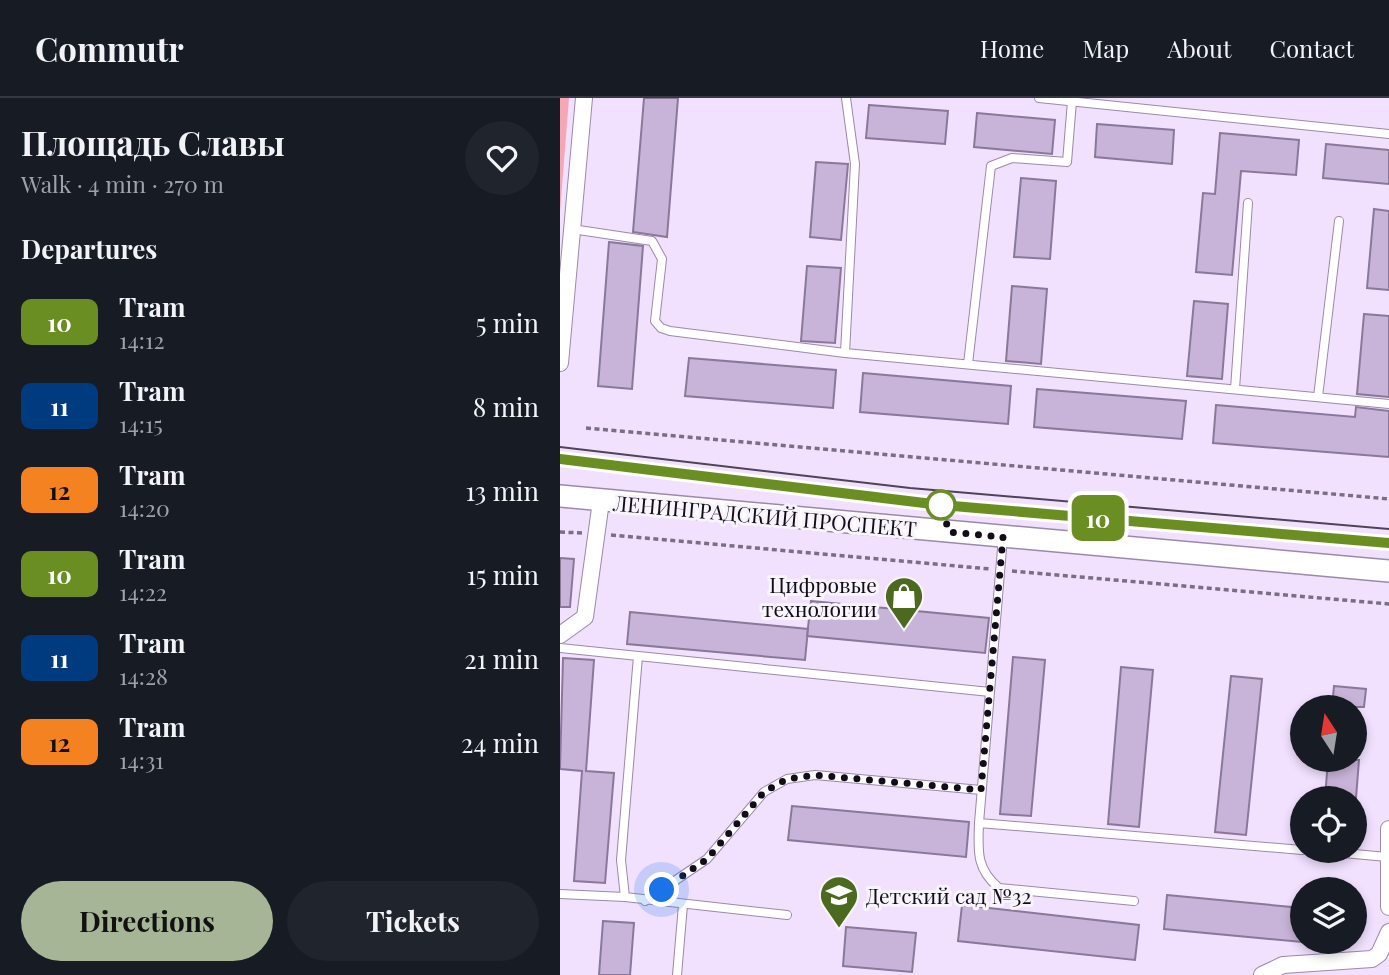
<!DOCTYPE html>
<meta charset="utf-8">
<style>
:root{--surface:#171b24;--page:#20242c;--text:#f1f3f6;--muted:#9ea1a6;--line:#363941;--accent:#a6b595}
body{margin:0;font-family:"Playfair Display",serif;background:var(--page);color:var(--text);height:100vh;display:flex;flex-direction:column;font-size:26px;white-space:nowrap}
*{box-sizing:border-box;margin:0}
p{font-size:23px;color:var(--muted)}
.icon{flex:none;width:38px;height:38px;fill:none;stroke:currentColor;stroke-width:2;stroke-linecap:round;stroke-linejoin:round}
.map{position:relative;flex:1;overflow:hidden}
.details{display:flex;flex-direction:column;background:var(--surface);width:560px}
.details>*{flex:none}
.badge{padding:0 14px;border-radius:10px;font-size:24px;line-height:46px}
.needle{width:46px;rotate:348deg}
.fabs{position:absolute;left:730px;top:597px;display:grid;gap:14px}
.fabs a{display:grid;place-items:center;width:77px;height:77px;border-radius:50%;background:var(--surface);box-shadow:0 4px 10px #0003;font-size:35px}
.you{position:absolute;width:35px;height:35px;margin:-18px;border:5px solid #fff;border-radius:50%;background:#1a73e8;box-shadow:0 0 0 10px #1a73e833}
.map>.badge{position:absolute;translate:-50% -50%;box-shadow:0 0 0 4px #fff}
h2{padding:0 21px;font-size:26px;line-height:63px}
.round{display:grid;place-items:center;flex:none;width:74px;height:74px;border-radius:37px;background:var(--page)}
.headline{display:flex;align-items:center;justify-content:space-between;height:119px;padding:0 21px}
h1{font-size:33px;font-weight:700;line-height:52px}
.cta{display:flex;gap:14px;margin-top:auto;padding:14px 21px}
.cta a{flex:1;height:80px;border-radius:42px;background:var(--accent);color:#111;font-size:28px;font-weight:700;line-height:80px;text-align:center}
.cta a+a{background:var(--page);color:var(--text)}
ul{padding:0;list-style:none}
li{display:flex;align-items:center;gap:21px;height:84px;padding:0 21px}
li div{flex:1}
li b{display:block;font-size:26px}
li em{font-style:normal}
li .badge{min-width:77px;font-weight:700;text-align:center}
header{display:flex;align-items:center;gap:42px;box-sizing:border-box;height:98px;padding:0 35px;background:var(--surface);border-bottom:2px solid var(--line)}
header strong{font-size:33px}
nav{display:flex;gap:38px;margin-inline-start:auto;font-size:24px}
main{display:flex;flex:1;min-height:0}
.map>svg:first-child{display:block}
.green{fill:#f5a7b3}
.building{fill:#c8b4d8;stroke:#8a789a;stroke-width:2}
.lines{fill:none;stroke-linecap:round;stroke-linejoin:round}
.service-casing{stroke:#9b89ab;stroke-width:10}
.minor-casing{stroke:#9b89ab;stroke-width:18}
.secondary-casing{stroke:#9b89ab;stroke-width:24}
.path{stroke:#796e83;stroke-width:3.5;stroke-dasharray:5 3.5;stroke-linecap:butt}
.service{stroke:#fff;stroke-width:8}
.minor{stroke:#fff;stroke-width:16}
.secondary{stroke:#fff;stroke-width:21}
.tram{stroke:#4e4456;stroke-width:2}
.line-casing{stroke:#fff;stroke-width:16}
.line{stroke:#6b8e23;stroke-width:10}
.walk{stroke:#130c19;stroke-width:7;stroke-dasharray:0 12.6}
.stop-dot{fill:#fff;stroke:#6b8e23;stroke-width:3.5}
.labels{text-anchor:middle;dominant-baseline:central;stroke-width:6;stroke-linejoin:round;paint-order:stroke}
.street-label{font-size:21px;fill:#130c19;stroke:#f8f4fb}
.poi-label{font-size:21px;fill:#130c19;stroke:#f8f4fb;text-anchor:end}
</style>
<header>
<strong>Commutr</strong>
<nav><a>Home</a><a>Map</a><a>About</a><a>Contact</a></nav>
</header>
<main>
<section class="details">
<div class="headline"><div><h1>Площадь Славы</h1><p>Walk · 4 min · 270 m</p></div><a class="round"><svg class="icon" aria-label="heart" viewBox="0 0 24 24"><path d="M12 20l-8-8c-3-5 5-10 8-4 3-6 11-1 8 4z"/></svg></a></div>
<h2>Departures</h2>
<ul>
<li><span class="badge" style="background:#6b8e23;color:#fff">10</span><div><b>Tram</b><p>14:12</p></div><em>5 min</em></li>
<li><span class="badge" style="background:#003b80;color:#fff">11</span><div><b>Tram</b><p>14:15</p></div><em>8 min</em></li>
<li><span class="badge" style="background:#f58220;color:#111">12</span><div><b>Tram</b><p>14:20</p></div><em>13 min</em></li>
<li><span class="badge" style="background:#6b8e23;color:#fff">10</span><div><b>Tram</b><p>14:22</p></div><em>15 min</em></li>
<li><span class="badge" style="background:#003b80;color:#fff">11</span><div><b>Tram</b><p>14:28</p></div><em>21 min</em></li>
<li><span class="badge" style="background:#f58220;color:#111">12</span><div><b>Tram</b><p>14:31</p></div><em>24 min</em></li>
</ul>
<div class="cta"><a>Directions</a><a>Tickets</a></div>
</section>
<div class="map">
<svg width="829" height="877" viewBox="0 0 829 877">
<rect width="100%" height="100%" fill="#f1e1ff"/>
<path class="green" d="M0 0H9L0 114Z"/>
<path class="building" d="M84 0H118L107 139 73 134Z
M309 7 388 13 385 46 306 40Z
M417 15 495 22 492 56 414 49Z
M537 26 614 32 612 66 535 59Z
M660 35 739 42 736 77 681 73 672 177 636 174 643 95 655 96Z
M766 46 829 52V86L763 80Z
M256 64 288 66 281 142 250 139Z
M461 80 496 83 490 161 454 159Z
M814 111 829 113V192L807 190Z
M49 144 83 148 72 291 38 288Z
M247 168 281 170 275 245 241 243Z
M452 188 487 191 481 266 446 263Z
M634 203 668 206 662 281 627 278Z
M804 216 829 218V299L797 296Z
M129 260 276 272 273 310 125 298Z
M303 275 451 288 448 326 300 314Z
M477 291 626 303 622 341 474 329Z
M656 307 795 319 796 309 829 313V359L653 345Z
M0 460 14 461 10 509H0Z
M251 503 429 520 425 555 247 538Z
M70 514 248 531 245 562 67 546Z
M453 559 485 562 471 718 440 716Z
M3 560 34 562 26 673 54 675 45 785 14 783 22 673 0 671Z
M561 569 593 572 579 729 548 726Z
M671 578 702 581 686 737 655 734Z
M774 588 806 591 804 609H772Z
M768 662H799L796 700H765Z
M232 708 409 724 406 759 228 742Z
M607 797 742 810V844L604 831Z
M402 807 579 827 575 862 398 843Z
M43 823 74 825 70 877H39Z
M286 829 356 835 352 874 283 868Z"/>
<g class="lines">
<g class="service-casing">
<path id="service" d="M479 0 829 36
M12 131 92 143 102 161 95 223 101 230 110 233 285 255 829 306
M285 255 295 66 286 0
M408 266 431 68 452 60 507 64 512 3
M675 291 688 105
M758 299 779 123
M443 439 419 725C418 753 416 771 439 790L574 803
M0 550 430 594
M419 725 742 752
M751 752 827 759
M0 796 65 799 227 817
M65 799 61 762 78 558
M85 803 147 761 204 694 227 681 255 677 421 692
M117 877 123 807"/>
</g>
<g class="minor-casing">
<path id="minor" d="M0 265 24 0
M0 537 25 519 41 403
M829 731V809
M702 877 723 867 812 861 819 856 829 834"/>
</g>
<g class="secondary-casing">
<path id="secondary" d="M0 398 829 473"/>
</g>
<path class="path" d="M26 330 829 401
M0 434 22 435
M51 437 430 471
M452 473 829 506"/>
<use href="#service" class="service"/>
<use href="#minor" class="minor"/>
<use href="#secondary" class="secondary"/>
<path class="tram" d="M0 349 350 390 829 431
M0 361 381 407 829 445"/>
</g>
<g class="lines">
<g class="line-casing">
<path id="line" d="M0 361 381 407 829 445"/>
</g>
<use href="#line" class="line"/>
<path class="walk" d="M102 792 147 761 204 694 227 681 255 677 421 692 443 439 389 434 381 407"/>
</g>
<defs>
<g id="shop-pin" transform="scale(2.0125)"><path d="M0 17L-7.5 6A9.5 9.5 0 1 1 7.5 6Z" fill="#4b6a1f" stroke="#f8f4fb"/><path d="M-5-2.5h2.3a2.7 3.5 0 0 1 5.4 0H5L5.5 6h-11ZM-1.5-2.5h3a1.5 2.3 0 0 0-3 0Z" fill="#fff"/></g>
<g id="school-pin" transform="scale(2.0125)"><path d="M0 17L-7.5 6A9.5 9.5 0 1 1 7.5 6Z" fill="#4b6a1f" stroke="#f8f4fb"/><path d="M0-5L7-2L0 1L-7-2ZM-4 1L0 2.5L4 1V4Q0 6-4 4Z" fill="#fff"/></g>
</defs>
<g fill-rule="evenodd">
<use href="#shop-pin" x="344" y="498"/>
<use href="#school-pin" x="279" y="797"/>
</g>
<circle class="stop-dot" cx="381" cy="407" r="14"/>
<g class="labels">
<g class="street-label">
<text transform="translate(205 417) rotate(5)">ЛЕНИНГРАДСКИЙ ПРОСПЕКТ</text>
</g>
<g class="poi-label">
<text x="317" y="486">Цифровые<tspan x="317" dy="24">технологии</tspan></text>
<text x="306" y="797" text-anchor="start">Детский сад №32</text>
</g>
</g>
</svg>
<div class="fabs">
<a><svg class="needle" viewBox="-14 -14 28 28"><path d="M0-13l5 13h-10z" fill="#e53935"/><path d="M0 13l5-13h-10z" fill="#9ea1a6"/></svg></a>
<a><svg class="icon" aria-label="locate" viewBox="0 0 24 24"><circle cx="12" cy="12" r="6"/><path d="M12 2v4M12 18v4M2 12h4M18 12h4"/></svg></a>
<a><svg class="icon" aria-label="layers" viewBox="0 0 24 24"><path d="M12 4l9 5-9 5-9-5zM3 14l9 5 9-5"/></svg></a>
</div>
<div class="you" style="left:102px;top:792px"></div>
<b class="badge" style="left:538px;top:420px;background:#6b8e23;color:#fff">10</b>
</div>
</main>
